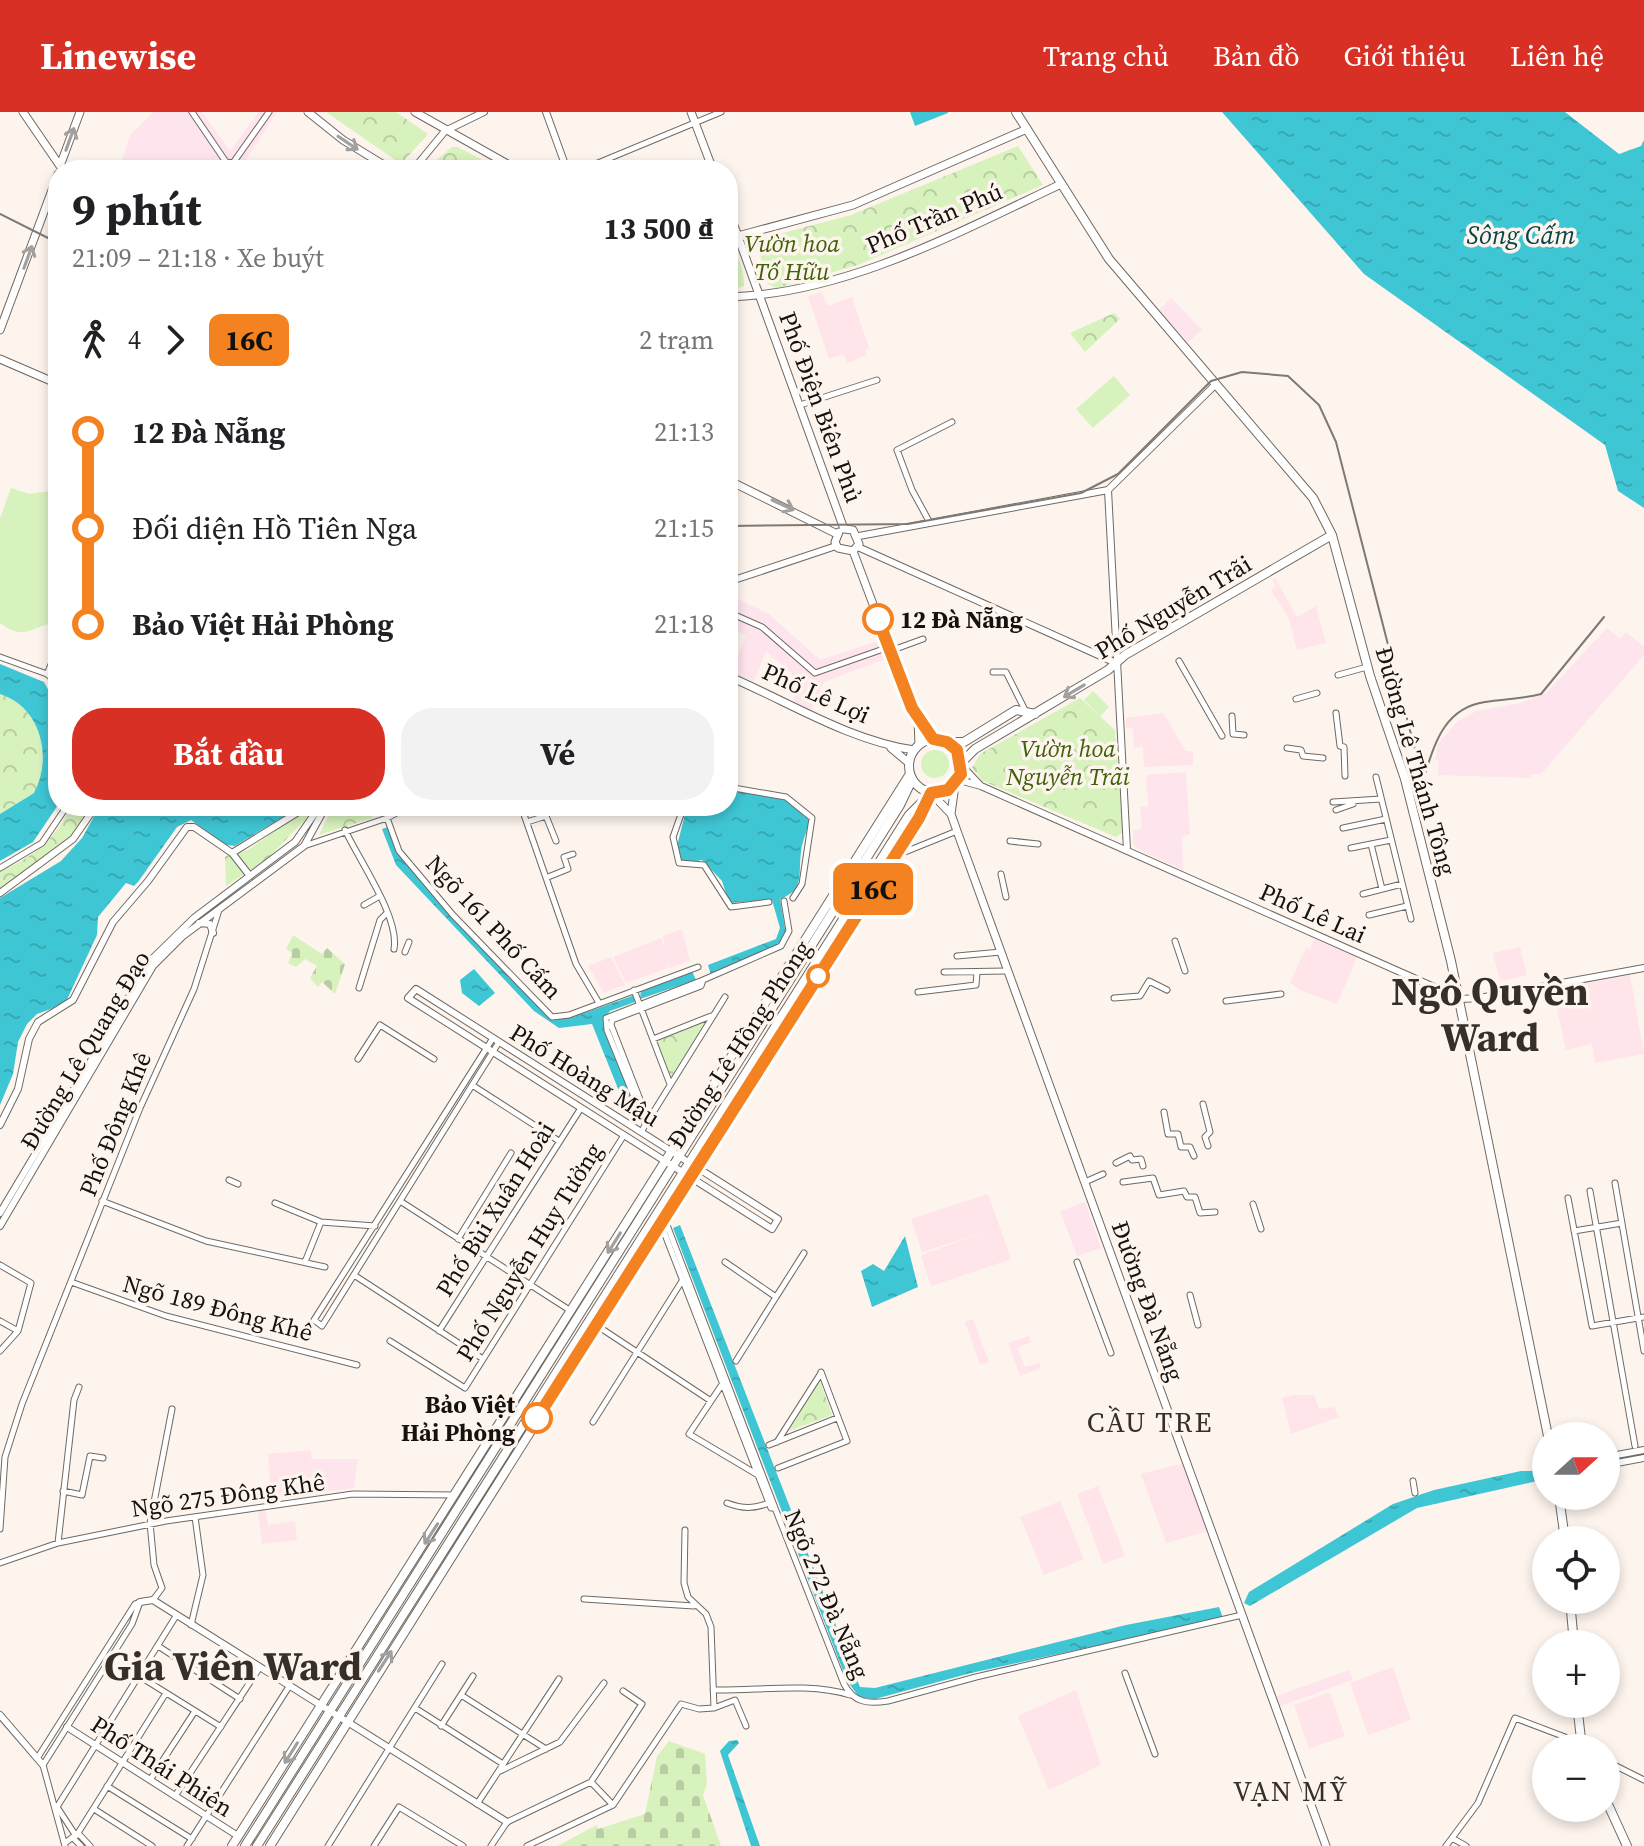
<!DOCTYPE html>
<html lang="vi">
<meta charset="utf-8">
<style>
:root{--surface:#fff;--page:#f2f2f2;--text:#202124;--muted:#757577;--accent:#d93025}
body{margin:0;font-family:"Source Serif 4",serif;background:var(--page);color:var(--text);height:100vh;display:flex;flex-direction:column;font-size:30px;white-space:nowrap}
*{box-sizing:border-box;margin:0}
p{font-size:26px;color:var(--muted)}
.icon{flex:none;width:44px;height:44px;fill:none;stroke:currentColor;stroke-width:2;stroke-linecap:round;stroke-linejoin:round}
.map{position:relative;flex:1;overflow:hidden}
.drawer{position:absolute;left:48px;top:48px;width:690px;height:656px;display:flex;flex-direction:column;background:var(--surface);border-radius:32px;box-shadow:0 4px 12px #0003}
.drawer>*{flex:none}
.badge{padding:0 16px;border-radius:12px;font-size:28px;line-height:52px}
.needle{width:52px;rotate:69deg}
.tools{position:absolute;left:1532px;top:1310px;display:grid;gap:16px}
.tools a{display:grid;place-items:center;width:88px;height:88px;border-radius:50%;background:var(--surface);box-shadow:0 4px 12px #0003;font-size:40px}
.map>.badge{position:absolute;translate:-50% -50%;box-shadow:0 0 0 4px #fff}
.legs{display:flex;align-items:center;gap:12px;height:88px;padding:0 24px;font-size:26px}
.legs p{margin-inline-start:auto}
.headline{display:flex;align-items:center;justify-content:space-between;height:136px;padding:0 24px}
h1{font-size:44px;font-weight:700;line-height:60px}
.button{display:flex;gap:16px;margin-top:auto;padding:16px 24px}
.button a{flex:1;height:92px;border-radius:32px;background:var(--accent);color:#fff;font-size:32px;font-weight:700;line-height:92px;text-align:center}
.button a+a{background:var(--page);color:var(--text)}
ul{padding:0 24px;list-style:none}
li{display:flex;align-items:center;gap:28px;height:96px;font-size:30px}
li i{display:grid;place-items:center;width:12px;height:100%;margin:0 10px;background:currentColor}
li i::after{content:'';width:20px;height:20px;margin:-10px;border:6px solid;border-radius:50%;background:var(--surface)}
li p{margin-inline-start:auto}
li:first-child i{background:linear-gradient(#0000 50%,currentColor 0)}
li:last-child i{background:linear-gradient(currentColor 50%,#0000 0)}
header{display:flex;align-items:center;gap:48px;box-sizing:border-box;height:112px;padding:0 40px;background:var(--accent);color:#fff}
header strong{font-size:38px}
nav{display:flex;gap:44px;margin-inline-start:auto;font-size:28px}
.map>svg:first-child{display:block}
.commercial{fill:#fee4ec}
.education{fill:#ffe4ea}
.grass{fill:#d8f2be}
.forest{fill:url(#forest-crowns)}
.cemetery{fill:url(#cemetery-stones)}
.water{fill:url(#water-ripples)}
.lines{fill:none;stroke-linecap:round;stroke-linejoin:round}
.minor-casing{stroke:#706962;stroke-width:7}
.tertiary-casing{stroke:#706962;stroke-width:8}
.secondary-casing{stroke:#706962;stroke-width:9}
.primary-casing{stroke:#706962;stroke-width:10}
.minor{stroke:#fff;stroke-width:5}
.tertiary{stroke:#fff;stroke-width:6}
.secondary{stroke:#fff;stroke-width:7}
.primary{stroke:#fff;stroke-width:8}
.rail{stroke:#7f7975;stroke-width:2}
.oneway{stroke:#a1a09f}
.line-1-casing{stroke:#fff;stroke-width:18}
.line-1{stroke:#f58220;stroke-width:12}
.stop-1-dot{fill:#fff;stroke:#f58220;stroke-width:4}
.labels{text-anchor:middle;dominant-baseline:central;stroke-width:7;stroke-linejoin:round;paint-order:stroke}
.street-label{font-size:24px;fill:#14110f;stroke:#fdf4ed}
.park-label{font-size:24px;font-style:italic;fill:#406108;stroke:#fdf4ed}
.stop-label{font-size:24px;font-weight:bold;fill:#14110f;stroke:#fdf4ed;text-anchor:start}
.water-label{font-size:26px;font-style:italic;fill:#06444a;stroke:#fdf4ed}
.quarter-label{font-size:28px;letter-spacing:2px;fill:#352e29;stroke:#fdf4ed}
.town-label{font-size:40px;font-weight:bold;fill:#352e29;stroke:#fdf4ed}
</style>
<header>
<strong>Linewise</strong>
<nav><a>Trang chủ</a><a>Bản đồ</a><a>Giới thiệu</a><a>Liên hệ</a></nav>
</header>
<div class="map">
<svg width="1644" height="1734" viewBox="0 0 1644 1734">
<defs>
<pattern id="forest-crowns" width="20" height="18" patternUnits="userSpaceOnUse" patternTransform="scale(2)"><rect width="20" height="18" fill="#d8f2be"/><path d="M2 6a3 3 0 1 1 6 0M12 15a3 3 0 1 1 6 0" fill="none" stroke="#b8cea2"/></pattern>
<pattern id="cemetery-stones" width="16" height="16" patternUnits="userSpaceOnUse" patternTransform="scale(2)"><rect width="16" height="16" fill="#d8f2be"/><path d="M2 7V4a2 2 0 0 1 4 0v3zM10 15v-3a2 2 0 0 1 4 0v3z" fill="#b8cea2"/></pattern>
<pattern id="water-ripples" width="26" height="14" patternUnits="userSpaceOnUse" patternTransform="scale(2)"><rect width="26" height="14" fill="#3fc6d4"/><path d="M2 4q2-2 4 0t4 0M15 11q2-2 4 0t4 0" fill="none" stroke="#36a9b5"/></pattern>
</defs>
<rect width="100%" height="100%" fill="#fdf4ed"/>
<path class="commercial" d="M154 0H202L230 39 259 0H277L239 58H119L130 23Z
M1171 186 1202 218 1188 230 1159 198Z
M728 482 769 502 820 548 881 528 888 546 824 570 811 599 793 591 799 568 766 539 754 569 730 561 746 524 728 514Z
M1607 516 1620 527 1626 520 1644 535V543L1541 662H1532L1531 666 1438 663 1439 649 1435 648 1438 632 1458 609 1477 599 1521 591 1546 581Z
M1186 660 1190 722 1182 725 1183 758 1138 737 1133 732V718L1142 717 1140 695 1148 694 1146 663Z
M1085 1090 1101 1136 1077 1144 1060 1099Z
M312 1347H358L354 1376 314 1381Z
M1349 1558 1353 1568 1278 1595 1274 1585Z"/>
<path class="education" d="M822 180 828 194 852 185 869 236 865 238 867 243 847 251 843 242 829 247 808 184Z
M1275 466 1297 505 1316 494 1326 531 1297 538 1289 507 1271 478 1276 474 1272 467Z
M1163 601 1186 639H1193V653L1144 655 1143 635 1134 636 1133 616H1126V606Z
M682 817 690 849 669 856 667 847 668 856 626 871 613 845 661 826 665 839 663 824Z
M1314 827 1357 845 1337 892 1300 878 1290 870 1306 836 1310 837Z
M1520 835 1527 863 1500 869 1493 841Z
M611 845 625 873 604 881 588 854Z
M1630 863 1644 942 1595 951 1592 932 1566 938 1555 888 1584 883 1583 872Z
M988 1082 1011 1147 931 1174 921 1143 991 1118 922 1140 911 1107Z
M973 1207 989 1250 980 1253 965 1210Z
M1029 1224 1031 1230 1017 1236 1025 1255 1039 1251 1041 1256 1020 1264 1008 1231Z
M1294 1283H1314L1319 1297 1334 1295 1339 1305 1291 1322 1282 1286Z
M311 1338 314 1381 271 1387 268 1342Z
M1184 1351 1207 1419 1166 1431 1141 1362Z
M1098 1374 1125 1444 1103 1452 1077 1382Z
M1060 1389 1084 1447 1044 1463 1020 1405Z
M265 1396 268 1413 295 1409 297 1428 262 1432 258 1397Z
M1393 1555 1411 1608 1368 1623 1350 1571Z
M1076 1578 1101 1653 1049 1678 1018 1604Z
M1330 1580 1345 1624 1309 1637 1294 1593Z"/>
<path class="grass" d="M1114 264 1130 283 1093 316 1076 297Z
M11 376 29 382 58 378V512C34 510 28 532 0 511V406Z
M1093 579 1109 595 1100 604 1084 588Z
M921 652a14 14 0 1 1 28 0a14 14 0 1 1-28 0Z"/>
<path class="forest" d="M326 0H396L428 22 401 52Z
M1018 34 1043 73 858 153 777 176 768 172 756 128 851 103Z
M452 35H458L501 58H425Z
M728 134C738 140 747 165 743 175L728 177Z
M1114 201 1120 207 1085 240 1070 221Z
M0 582C41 595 53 645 34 681L0 702Z
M1080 586 1115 618 1123 713V720L1116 725 983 669 972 656 980 642Z
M71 694H93L73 727 0 778V758C32 748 57 725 71 694Z
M333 694H373L372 706 319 723Z
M305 698H309V704L267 747 226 774 225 744 248 738Z
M705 910 671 965 657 929Z
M820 1269 832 1303 789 1319Z"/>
<path class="cemetery" d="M293 823 322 842 327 836 345 852 335 882 322 870 318 875 310 866 317 854 305 847 296 855 288 851 292 841 286 837Z
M669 1629 705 1642 707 1672 703 1683 721 1734H557L597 1713 598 1717 645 1702 657 1644Z"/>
<path class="water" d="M910 0H948V1L915 14Z
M1222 0H1565L1619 42 1641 34 1644 28V396L1618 379 1605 333 1364 162Z
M0 552 44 570 58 596V693L33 730 0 749V702L34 681C53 645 41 595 0 582Z
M728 676 787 688 810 709C807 719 802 730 801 740 798 763 805 778 780 787L786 822 780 833 711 863 708 853 776 827 780 816 772 788 729 791 722 769 702 748 687 751 681 748 677 734 687 694H728Z
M100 694H301L235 734 226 733 191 708 177 715 138 770 134 774 126 771 98 805 97 823 65 892 37 902 27 912 18 930 13 962 0 993V786L61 749 82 726Z
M388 715 406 751 555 906 573 905 635 883V890L610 899 603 907 634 994 627 999 592 912 559 916 534 899 396 753 382 717Z
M474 857 495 881 479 894 462 881 460 868Z
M692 859 696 868 640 887 641 878Z
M680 1113 860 1575 875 1576 1126 1513 1219 1495 1223 1506 971 1561 875 1587 860 1586 847 1569 673 1116Z
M905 1124 918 1175 872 1195 861 1159 873 1152 884 1159Z
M1521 1359H1546V1367L1417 1396 1250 1494 1244 1491 1249 1480 1393 1392 1434 1378Z
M737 1628 739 1631 728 1643 760 1734H751L720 1639 729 1629Z"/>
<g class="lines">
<g class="minor-casing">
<path id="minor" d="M192 0 226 50 232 51
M228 58 269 0
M581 58 721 0
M800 293 877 268
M930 411 912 378 897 338 952 310
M728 500 762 515 815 561 889 535
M890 539 923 527
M0 545 47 562 58 571
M1179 549 1222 624
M993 560H1006L1025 598
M47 562 58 536
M1338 563 1367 555
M1296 587 1317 581
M1336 601 1340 634 1344 635 1345 664
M1232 604 1233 622 1244 623
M1287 636 1301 638 1303 644 1323 646
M1376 665 1411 807
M728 675 786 685 812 706 802 772 793 786
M1333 690 1381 687
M521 694 576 852 599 891
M684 694 673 725 679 751 704 753 731 795 769 790
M1336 698 1353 692
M387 706 399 739 453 803 552 905 569 903 698 855
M527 710 546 704 556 729
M1343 716 1386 707
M345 718C359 748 400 806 394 837
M1010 729 1038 732
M1371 732 1382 777
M304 734 387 706 410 694
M1351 736 1391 728
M895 744 957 719
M0 756 42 731 67 694
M1001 762 1006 785
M548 765 568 757 564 745 573 742
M1363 782 1402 772
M364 793 378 785
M1369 803 1407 794
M1175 829 1185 859
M405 840 409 830
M957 844 1001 840
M944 860 1007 859
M359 876 380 808 387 801
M634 878 670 972
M918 880 976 873 977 860
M1114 886 1140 884 1149 869 1167 878
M1226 889 1281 882
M493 926 314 1208 322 1214 499 930
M653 927 711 904
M358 947 380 913 434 947
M472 973 559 1029
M1203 992 1210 1020 1205 1025 1208 1034
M1164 1000 1168 1022H1178L1181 1035H1190L1194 1044
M648 1008 611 913 612 908 701 874 703 868 781 834 789 819 784 789
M645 1012 607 918 606 906 703 868
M641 1020 725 885
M1116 1051 1130 1044 1132 1048 1141 1047 1143 1054
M229 1068 238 1072
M1085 1070 1103 1062
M1123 1070 1153 1066 1159 1083 1184 1079 1187 1085H1195L1200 1101 1215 1100
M1615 1071 1644 1239
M1590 1079 1635 1334
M1568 1086 1592 1214 1644 1205
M102 1089 206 1129 325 1155
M400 1089 571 1199
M275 1091 321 1110 375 1114
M1253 1092 1261 1117
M664 1108V1120L758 1363 771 1396H775L844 1572C854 1591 868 1592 888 1589L976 1565 1242 1503
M667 1113 775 1396
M1574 1119 1622 1111
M458 1127 511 1041
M305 1150 321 1110
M725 1150 776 1185 736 1249
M1077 1150 1111 1241
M0 1153 31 1171 18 1219 0 1239
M354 1163 483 1247
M71 1170 166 1204 357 1253
M1190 1183 1198 1213
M776 1185 804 1141
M0 1209 18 1219
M596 1213 711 1289
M439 1219 581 996
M390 1229 465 1276 624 1023
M721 1274 689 1322 758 1363
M593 1310 682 1169
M777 1330 821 1261
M769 1333 837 1306
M778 1356 847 1329 821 1260
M1413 1369 1415 1381
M63 1379 82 1383 90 1344 103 1346
M727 1391C743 1397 753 1397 769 1391
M0 1417 5 1345 22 1292 140 996 194 877 219 798
M58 1431 74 1288 79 1275
M0 1451 58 1431 166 1409 353 1382 455 1383
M584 1487 694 1494
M153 1488 162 1476 154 1453 150 1411 172 1297
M191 1513 203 1463 195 1405
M158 1534 240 1587
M1125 1561 1155 1642
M139 1564 221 1615
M713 1578C758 1579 808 1570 850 1583
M461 1583 546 1637
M415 1596 503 1652
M714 1596 735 1588 746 1614
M441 1614 473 1564
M38 1645 135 1492 140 1490
M1606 1649 1644 1668
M500 1659 560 1630 604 1571
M150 1668 195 1599
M591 1670 613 1693
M107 1674 192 1727
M175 1684 260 1555
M477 1692 559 1567
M94 1697 152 1734
M78 1721 90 1734
M76 1724 57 1695 176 1504
M73 1726 81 1734
M1452 1726 1466 1734
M65 1731 78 1721 166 1581
M65 1734 43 1653 132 1512 140 1490
M187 1734 290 1573
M328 1734 442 1552
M374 1734 399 1695 463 1734
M491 1734 507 1710 591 1670 642 1592 623 1579
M527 1734 613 1693 681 1592 699 1597 714 1596 711 1515 706 1502 688 1485 684 1471 685 1418
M1446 1734 1478 1691 1515 1606 1565 1625 1580 1636"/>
</g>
<g class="tertiary-casing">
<path id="tertiary" d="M546 0 567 58
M413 58 445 19 484 0
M1108 378 1127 738
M859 424 1108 378 1215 273
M858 435 1116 551
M728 470 836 434
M963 655 981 674
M959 668 981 674 1461 887 1479 886 1644 856
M232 741 308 694
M0 781 73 727 96 694
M199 811 210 812 213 821
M416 877 778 1107 772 1117 408 886Z
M0 1013 18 977 29 927 38 910 73 888 113 810 148 769 187 715H194L232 741 250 764
M0 1101 151 848 194 806 295 730 320 694
M0 1114 153 854 183 824 304 734 326 694
M1606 1345 1644 1338
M1606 1353 1644 1346
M140 1490 153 1488 507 1710
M0 1603 43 1653
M67 1615 238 1724"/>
</g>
<g class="secondary-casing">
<path id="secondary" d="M23 0 60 54
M308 0 343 28 392 58
M415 0 518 58
M691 0 713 58
M60 54 80 0
M728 97 844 417
M728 124H738L853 93 1027 17
M728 185C844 182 955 122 1059 73
M0 218 58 62
M0 247 58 272
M728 368 837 422
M844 417 853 418 859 432 853 439
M839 420 835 430 838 436 853 439
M853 439 912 596 933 627
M728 564C789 590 848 628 914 638
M918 607 919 633
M891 636 909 651
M931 681 951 702 957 719 1326 1734
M951 702 955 673"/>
</g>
<g class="primary-casing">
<path id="primary" d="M1016 0 1109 147 1313 386 1332 423 1370 564 1405 667 1451 849 1548 1324
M909 654a27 27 0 1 1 54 0a27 27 0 1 1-54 0Z
M949 630H964L1016 598 1035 602
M962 650 975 637 1108 558 1125 543 1332 423
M1559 1384 1565 1428
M1570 1488 1574 1532
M1577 1592 1582 1636
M1606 1688 1627 1734
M232 1734 910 662
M245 1734 900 693 912 668
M257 1734 909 703 931 681
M270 1734 927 689"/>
</g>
<use href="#minor" class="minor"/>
<use href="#tertiary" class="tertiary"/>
<use href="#secondary" class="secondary"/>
<use href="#primary" class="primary"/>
<path class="rail" d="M0 102 58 131
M728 414 908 412 1081 381 1118 362 1211 269 1242 260 1288 264 1319 293 1336 330 1423 669
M1423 668C1434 634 1443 596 1485 590 1504 587 1522 587 1541 582L1604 505"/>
</g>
<defs><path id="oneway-shaft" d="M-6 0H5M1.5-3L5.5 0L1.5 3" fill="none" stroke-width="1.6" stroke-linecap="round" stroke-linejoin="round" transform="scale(2)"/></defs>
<g class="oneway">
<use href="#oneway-shaft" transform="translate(70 27) rotate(-70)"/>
<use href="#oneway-shaft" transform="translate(348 31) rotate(34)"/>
<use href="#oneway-shaft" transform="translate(28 145) rotate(-70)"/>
<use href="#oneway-shaft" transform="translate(783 393) rotate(25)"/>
<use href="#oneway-shaft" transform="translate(1074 579) rotate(149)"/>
<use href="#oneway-shaft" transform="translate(614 1131) rotate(122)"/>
<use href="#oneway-shaft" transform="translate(431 1422) rotate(123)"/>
<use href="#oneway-shaft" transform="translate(385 1549) rotate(-57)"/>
<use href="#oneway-shaft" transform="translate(291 1641) rotate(122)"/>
</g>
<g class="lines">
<g class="line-1-casing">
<path id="line-1" d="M537 1306 919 706 931 681 948 678 961 662 957 638 947 630 933 627 912 596 878 507"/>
</g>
<use href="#line-1" class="line-1"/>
</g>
<g class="stop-1-dot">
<circle cx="878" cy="507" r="14"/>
<circle cx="818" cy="864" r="10"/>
<circle cx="537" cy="1306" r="14"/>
</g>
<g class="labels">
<g class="street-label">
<text transform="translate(934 106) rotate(-23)">Phố Trần Phú</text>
<text transform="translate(821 295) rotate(70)">Phố Điện Biên Phủ</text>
<text transform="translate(1173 495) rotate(-31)">Phố Nguyễn Trãi</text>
<text transform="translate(816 581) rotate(24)">Phố Lê Lợi</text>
<text transform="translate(1416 649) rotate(74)">Đường Lê Thánh Tông</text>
<text transform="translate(1313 801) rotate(24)">Phố Lê Lai</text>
<text transform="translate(494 815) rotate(47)">Ngõ 161 Phố Cấm</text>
<text transform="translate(739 932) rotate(-57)">Đường Lê Hồng Phong</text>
<text transform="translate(85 938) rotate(-59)">Đường Lê Quang Đạo</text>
<text transform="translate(585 963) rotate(32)">Phố Hoàng Mậu</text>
<text transform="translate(115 1012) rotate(-68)">Phố Đông Khê</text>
<text transform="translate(495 1097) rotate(-58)">Phố Bùi Xuân Hoài</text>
<text transform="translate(529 1140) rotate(-58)">Phố Nguyễn Huy Tưởng</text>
<text transform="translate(1148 1189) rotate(70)">Đường Đà Nẵng</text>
<text transform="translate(218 1196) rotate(15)">Ngõ 189 Đông Khê</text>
<text transform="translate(228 1383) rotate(-8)">Ngõ 275 Đông Khê</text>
<text transform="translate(827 1482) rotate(67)">Ngõ 272 Đà Nẵng</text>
<text transform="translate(162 1654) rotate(33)">Phố Thái Phiên</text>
</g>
<g class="park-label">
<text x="792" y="131">Vườn hoa<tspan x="792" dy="28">Tố Hữu</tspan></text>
<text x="1068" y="636">Vườn hoa<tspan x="1068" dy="28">Nguyễn Trãi</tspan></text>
</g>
<g class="stop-label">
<text x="900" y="507">12 Đà Nẵng</text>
<text x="515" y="1292" text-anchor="end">Bảo Việt<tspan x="515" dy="28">Hải Phòng</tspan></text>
</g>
<g class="water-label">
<text x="1521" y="123">Sông Cấm</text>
</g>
<g class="quarter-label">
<text x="1150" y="1310">CẦU TRE</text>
<text x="1291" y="1679">VẠN MỸ</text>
</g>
<g class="town-label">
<text x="1490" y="879">Ngô Quyền<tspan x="1490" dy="46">Ward</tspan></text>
<text x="233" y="1554">Gia Viên Ward</text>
</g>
</g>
</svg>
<div class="tools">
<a><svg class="needle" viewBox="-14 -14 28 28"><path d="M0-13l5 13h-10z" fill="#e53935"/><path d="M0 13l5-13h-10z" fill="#757577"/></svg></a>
<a><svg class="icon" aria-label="locate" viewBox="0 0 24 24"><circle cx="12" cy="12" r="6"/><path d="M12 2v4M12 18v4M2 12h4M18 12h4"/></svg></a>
<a>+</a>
<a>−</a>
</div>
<b class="badge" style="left:873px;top:777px;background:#f58220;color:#111">16C</b>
<section class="drawer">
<div class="headline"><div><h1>9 phút</h1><p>21:09 – 21:18 · Xe buýt</p></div><b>13 500 ₫</b></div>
<div class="legs"><svg class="icon" aria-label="walk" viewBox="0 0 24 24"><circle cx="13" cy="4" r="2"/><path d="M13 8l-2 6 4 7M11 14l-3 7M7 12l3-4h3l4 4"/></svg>4<svg class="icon" aria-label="forward" viewBox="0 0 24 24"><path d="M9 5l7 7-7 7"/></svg><b class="badge" style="background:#f58220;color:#111">16C</b><p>2 trạm</p></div>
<ul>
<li><i style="color:#f58220"></i><b>12 Đà Nẵng</b><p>21:13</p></li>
<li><i style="color:#f58220"></i><span>Đối diện Hồ Tiên Nga</span><p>21:15</p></li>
<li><i style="color:#f58220"></i><b>Bảo Việt Hải Phòng</b><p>21:18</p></li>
</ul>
<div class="button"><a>Bắt đầu</a><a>Vé</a></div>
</section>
</div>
